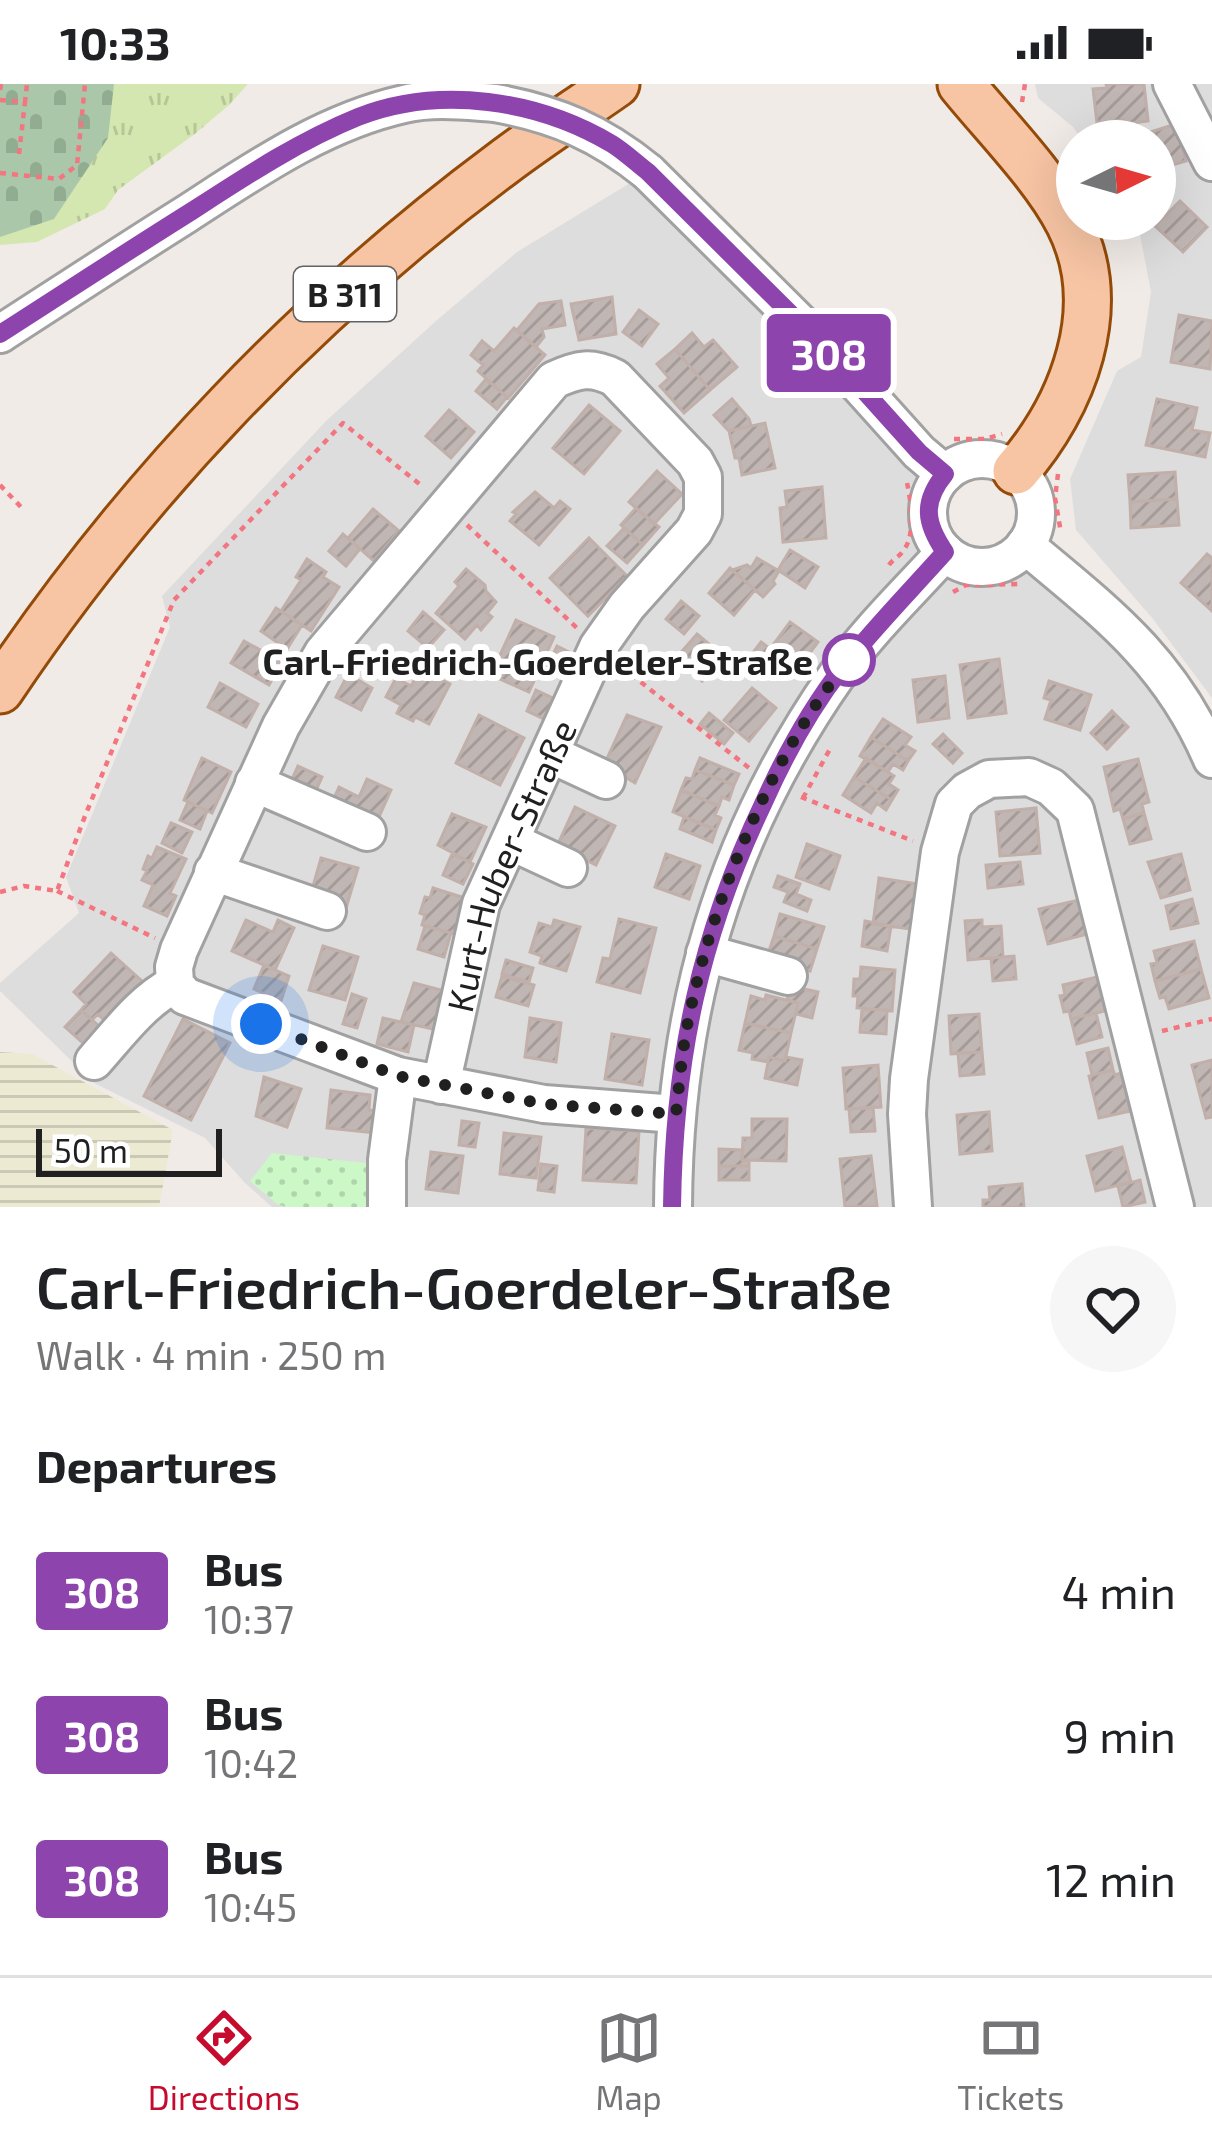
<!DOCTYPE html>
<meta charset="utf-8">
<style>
:root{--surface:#fff;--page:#f6f6f6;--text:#202124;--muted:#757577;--line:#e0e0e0;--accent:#c50b2e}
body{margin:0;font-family:"Exo 2",sans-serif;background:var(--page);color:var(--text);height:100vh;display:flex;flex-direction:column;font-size:45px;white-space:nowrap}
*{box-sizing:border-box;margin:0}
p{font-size:39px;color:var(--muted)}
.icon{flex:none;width:66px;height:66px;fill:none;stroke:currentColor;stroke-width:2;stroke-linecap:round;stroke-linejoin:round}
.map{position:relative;height:1123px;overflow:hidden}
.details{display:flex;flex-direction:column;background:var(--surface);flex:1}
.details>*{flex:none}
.badge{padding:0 24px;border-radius:9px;font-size:42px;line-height:78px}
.needle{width:78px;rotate:85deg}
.buttons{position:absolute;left:1056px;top:36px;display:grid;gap:24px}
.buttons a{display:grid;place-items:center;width:120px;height:120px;border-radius:50%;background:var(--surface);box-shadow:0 12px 48px #0002;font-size:60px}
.scale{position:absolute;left:36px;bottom:30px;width:186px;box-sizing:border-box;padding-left:12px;border:6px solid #202020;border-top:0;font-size:33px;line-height:42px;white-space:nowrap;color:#202020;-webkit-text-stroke:9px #fff;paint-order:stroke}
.you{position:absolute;width:60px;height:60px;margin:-30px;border:9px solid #fff;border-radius:50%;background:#1a73e8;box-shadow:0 0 0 18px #1a73e833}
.map>.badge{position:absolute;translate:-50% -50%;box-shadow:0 0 0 6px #fff}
h2{padding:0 36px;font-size:45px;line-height:108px}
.round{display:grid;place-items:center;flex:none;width:126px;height:126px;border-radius:63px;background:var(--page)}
.headline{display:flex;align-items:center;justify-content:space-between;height:204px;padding:0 36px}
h1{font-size:57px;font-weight:600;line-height:90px}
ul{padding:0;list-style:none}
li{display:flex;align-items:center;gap:36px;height:144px;padding:0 36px}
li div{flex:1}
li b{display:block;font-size:45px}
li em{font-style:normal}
li .badge{min-width:132px;font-weight:700;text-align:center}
.status{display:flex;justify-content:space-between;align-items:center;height:84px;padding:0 60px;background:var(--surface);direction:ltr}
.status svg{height:33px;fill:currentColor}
.tabs{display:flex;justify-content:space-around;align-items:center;height:168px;border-top:3px solid var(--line);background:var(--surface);font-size:33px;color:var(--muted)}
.tabs a{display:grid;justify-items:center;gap:6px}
.tabs .on{color:var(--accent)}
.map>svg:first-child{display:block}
.residential{fill:#dedddd}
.farmland{fill:url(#farmland-rules)}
.grass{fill:url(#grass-tufts)}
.cemetery{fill:url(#cemetery-stones)}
.park{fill:url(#park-dots)}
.building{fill:url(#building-hatch);stroke:#c1afaa;stroke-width:3}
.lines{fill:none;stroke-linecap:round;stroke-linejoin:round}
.minor-casing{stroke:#a1a1a1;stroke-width:42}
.major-casing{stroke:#944b08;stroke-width:51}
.path{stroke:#f37580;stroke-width:4.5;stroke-dasharray:6 6;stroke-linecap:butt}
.minor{stroke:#fff;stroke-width:36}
.major{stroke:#f7c4a4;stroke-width:45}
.minor-bridge-casing{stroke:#a1a1a1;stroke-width:42;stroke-linecap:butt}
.minor-bridge{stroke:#fff;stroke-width:36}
.line-casing{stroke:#fff;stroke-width:27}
.line{stroke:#8e44ad;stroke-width:18}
.walk{stroke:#202020;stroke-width:12;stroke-dasharray:0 21.6}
.stop-dot{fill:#fff;stroke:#8e44ad;stroke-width:6}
.labels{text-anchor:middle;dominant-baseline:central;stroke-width:12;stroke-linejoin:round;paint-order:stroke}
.shield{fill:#fff;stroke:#636363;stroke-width:3}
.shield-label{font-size:33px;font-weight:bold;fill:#202020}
.stop-label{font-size:36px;font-weight:bold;fill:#202020;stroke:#fff;text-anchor:end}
.street-label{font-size:36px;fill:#202020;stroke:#fff}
</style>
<div class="status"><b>10:33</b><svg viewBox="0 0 49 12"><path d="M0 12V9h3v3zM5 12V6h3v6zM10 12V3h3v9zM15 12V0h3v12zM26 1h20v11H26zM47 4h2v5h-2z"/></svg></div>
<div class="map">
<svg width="1212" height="1123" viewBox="0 0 1212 1123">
<defs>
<pattern id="farmland-rules" width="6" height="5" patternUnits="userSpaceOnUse" patternTransform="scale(3)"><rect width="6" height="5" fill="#edead3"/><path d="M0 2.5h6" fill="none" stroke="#cbc8b5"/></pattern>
<pattern id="grass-tufts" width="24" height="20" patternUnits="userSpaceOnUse" patternTransform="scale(3)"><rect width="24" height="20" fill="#d5e7b0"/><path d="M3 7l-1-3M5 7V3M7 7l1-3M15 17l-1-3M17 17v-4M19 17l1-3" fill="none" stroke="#b7c697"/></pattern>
<pattern id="cemetery-stones" width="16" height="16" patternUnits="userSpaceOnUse" patternTransform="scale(3)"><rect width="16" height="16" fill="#aac8a9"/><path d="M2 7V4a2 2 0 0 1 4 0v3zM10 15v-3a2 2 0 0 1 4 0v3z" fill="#92ac91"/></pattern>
<pattern id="park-dots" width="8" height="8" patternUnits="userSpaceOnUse" patternTransform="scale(3)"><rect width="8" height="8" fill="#ccf7c7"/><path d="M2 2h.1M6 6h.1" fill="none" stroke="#afd3ab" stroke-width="1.8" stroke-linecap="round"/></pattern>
<pattern id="building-hatch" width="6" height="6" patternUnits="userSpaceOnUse" patternTransform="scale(3)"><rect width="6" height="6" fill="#c0b6b3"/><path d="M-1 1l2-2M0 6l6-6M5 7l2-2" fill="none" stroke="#a59c9a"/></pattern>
</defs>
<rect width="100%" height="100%" fill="#f0ebe7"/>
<path class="residential" d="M1035 0H1212V614L1153 535 1076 446 1070 395 1117 287 1141 273 1151 208 1137 135H1155V57H1083L1073 43 1038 14Z
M648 88 939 397 928 428 932 449 945 468 968 481 980 483 1000 480 1018 469 1099 523 1212 675V1123H375L277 1120 286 1123H272L245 1099 205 1054 94 999 0 907V899L79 829 66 793 170 543 162 512 327 336 436 237 517 168Z"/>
<path class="farmland" d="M0 968 32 970 173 1046 159 1123H0Z"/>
<path class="grass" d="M94 0H248L229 21 196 49 118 106 105 125 37 158 0 161V97Z"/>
<path class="cemetery" d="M0 0H114L108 54 54 135 0 153Z"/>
<path class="park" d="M272 1069 376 1080 375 1123H286L277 1120 250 1097Z"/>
<path class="building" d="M1106 0H1144L1148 37 1125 40 1124 36 1097 39 1093 5 1107 4Z
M1176 40 1186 77 1155 86V57H1140L1138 52Z
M1180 117 1207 143 1183 168 1155 142Z
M612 213 616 250 579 256 571 220Z
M561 217 565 241 542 245 544 253 536 263 517 246 539 220Z
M639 226 658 240 642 262 623 248Z
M1179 231 1212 237 1210 285 1171 278Z
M514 244 545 271 508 314 478 287 483 281 471 271 482 257 494 267Z
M692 249 704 263 713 256 737 283 710 306 675 265Z
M675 265 710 306 684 329 660 302 669 294 657 280Z
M486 295 507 313 497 325 476 307Z
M732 315 749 335 751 342 729 347 714 331Z
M1157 315 1197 324 1192 346 1210 349 1205 373 1146 361Z
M589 321 620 347 584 390 553 364Z
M449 326 474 348 451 374 426 352Z
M765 339 775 384 742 391 739 374H735L729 347Z
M657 387 682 410 654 440 629 418Z
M1175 388 1177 415 1130 418 1128 391Z
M822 403 826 454 783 458 780 424 787 423 785 407Z
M535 408 554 424 560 417 570 425 539 461 510 437 516 430 513 428Z
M1177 415 1179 441 1131 444 1130 418Z
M636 424 659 443 643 461 621 441Z
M373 425 399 447 374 477 348 454Z
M624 444 643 461 627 479 607 462Z
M343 450 360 465 346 482 329 467Z
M589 454 627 492 588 532 550 494Z
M790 466 818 483 805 504 778 486Z
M1207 470 1212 474V527L1181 499Z
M757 474 779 487 773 497 775 500 763 513 732 486 747 481 751 484Z
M307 475 326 488 323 493 339 503 311 547 281 527 301 496 296 493Z
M730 484 755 506 734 531 709 509Z
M466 485 485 501 486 507 496 518 487 529 492 533 481 546 477 541 465 555 436 529 459 502 455 498Z
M681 517 699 532 684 550 666 535Z
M276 524 302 541 287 565 261 547Z
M423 528 444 546 428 564 408 547Z
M516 536 554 553 529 608 491 591Z
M790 538 818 558 798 585 770 565Z
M697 550 723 572 702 597 676 574Z
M244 557 282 578 269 601 231 579Z
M761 558 785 576 772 595 748 575Z
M557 562 577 572 567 593 547 584Z
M999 575 1006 629 968 634 960 581Z
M348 590 372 604 361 626 336 613Z
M418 590 431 597 434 592 450 600 429 640 415 633 413 637 397 629 401 621 386 613 396 594 411 602Z
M945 592 949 634 918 638 913 596Z
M1049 597 1091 611 1080 646 1045 635 1051 616 1044 614Z
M220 599 258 620 246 643 208 623Z
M752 604 776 624 749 657 724 636Z
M536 606 557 616 548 637 527 627Z
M1112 627 1128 643 1107 665 1091 649Z
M709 629 733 649 724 660 700 640Z
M479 631 524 654 500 701 456 679Z
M627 631 661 643 635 699 604 681Z
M883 635 911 653 905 661 915 667 908 677 871 653Z
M943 650 962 669 953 679 933 660Z
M871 653 908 677 903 686 893 680 888 688 860 672Z
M202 674 231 688 212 729 184 716Z
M700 674 739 690 734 701 695 686Z
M866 674 894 692 889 700 898 706 892 716 854 693Z
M1138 675 1149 718 1142 720 1144 729 1123 735 1120 725 1114 727 1104 683Z
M298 682 322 693 313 713 289 702Z
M695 686 734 701 729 716 722 713 719 722 681 706 686 694 692 695Z
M854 693 892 716 886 726 877 719 871 729 843 711Z
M367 695 391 706 374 744 330 723 339 703 359 713Z
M681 706 719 722 715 731 721 734 716 746 673 728Z
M188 718 207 727 200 745 180 736Z
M575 723 615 742 596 781 557 762Z
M1036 724 1040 769 1000 772 996 728Z
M1144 729 1151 755 1130 760 1123 735Z
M452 730 486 743 470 778 438 761Z
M684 733 716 746 712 758 680 745Z
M171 739 192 748 182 769 162 759Z
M807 760 840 772 829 805 796 793Z
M157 763 186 775 170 809 176 812 167 832 144 822 153 801 142 796 147 787 143 785 148 772 152 774Z
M452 770 473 780 463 800 443 791Z
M666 770 700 782 689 815 655 803Z
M1181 770 1190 806 1161 814 1148 778Z
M321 774 358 784 346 824 310 813Z
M1020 778 1023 800 988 804 986 781Z
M778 792 800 800 796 810 811 816 807 827 784 818 788 808 774 803Z
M879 794 918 800 911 845 873 840Z
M433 804 465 814 454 850 422 841 425 831 420 829 425 813 430 814Z
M1192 815 1198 839 1171 845 1166 822Z
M1079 816 1088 850 1048 860 1039 825Z
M780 830 824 843 817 865 774 852Z
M619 835 656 844 640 909 597 898 603 874 610 875Z
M246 836 273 848 278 836 294 844 275 886 232 867Z
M554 836 580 843 566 887 540 879 542 872 530 868 539 839 552 843Z
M982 836V843L1001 842 1003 873 968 876 965 837Z
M865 837 891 842 887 867 862 862Z
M425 842 451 849 444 873 418 865Z
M774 852 817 865 810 887 767 873Z
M1194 857 1201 885 1155 897 1151 880 1157 879 1154 867Z
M323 862 358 873 345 916 309 906Z
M111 869 142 897 130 910 133 913 105 937 98 930 92 936 81 926 86 920 74 908Z
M1014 872 1016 895 993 897 991 874Z
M506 876 533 884 529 898 502 890Z
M264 881 289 892 281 917 254 905Z
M861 883 895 886 892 927 857 924 858 912H853L854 895H860Z
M1201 885 1209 914 1169 925 1165 913 1160 914 1155 897Z
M502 892 534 901 528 922 496 913Z
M1097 893 1105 927 1071 935 1069 927 1064 928 1060 912 1065 911 1063 901Z
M414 899 445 907 437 946 401 938Z
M790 902 818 908 812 934 796 930 798 919 787 916Z
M352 910 366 915 357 944 343 940Z
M766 911 798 919 791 949 745 939 751 912 765 916Z
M862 925 887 926 886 950 860 948Z
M81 926 100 943 84 960 65 943Z
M1096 929 1102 953 1077 960 1071 935Z
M979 930 982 968 951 970 949 932Z
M383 934 414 941 408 968 377 960Z
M530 934 561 939 556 978 525 973Z
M183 935 230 959 191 1036 144 1012Z
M745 939 791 949 785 977 769 973 768 978 752 975 753 969 739 966Z
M612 950 649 956 642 1001 605 995Z
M1108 964 1113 986 1092 991 1087 969Z
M982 968 984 990 960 992 958 969Z
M769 973 785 977 786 973 802 976 797 1001 765 994Z
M1212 976V1033L1206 1034 1192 981Z
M878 981 881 1023 846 1025 843 984Z
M1113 986 1115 991 1121 989 1130 1027 1099 1034 1089 992Z
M264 993 301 1005 287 1043 256 1032Z
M331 1006 370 1011 369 1026 388 1029 386 1050 327 1044Z
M873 1023 875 1047 851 1048 849 1025Z
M989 1028 992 1067 960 1070 957 1031Z
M752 1035H787L786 1077 742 1076 743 1054H752Z
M462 1037 479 1039 475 1063 459 1061Z
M586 1044 639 1047 636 1099 583 1096Z
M504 1049 541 1053 536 1094 500 1090Z
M1122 1063 1131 1098 1096 1107 1087 1072Z
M719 1065 743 1066 742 1076H749V1082H719Z
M431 1068 463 1072 458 1109 426 1105Z
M871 1072 877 1122 845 1123 840 1075Z
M541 1080 557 1082 554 1108 538 1106Z
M719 1082H749V1096H719Z
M1140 1096 1145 1118 1123 1123 1118 1102Z
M1022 1100 1024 1123H983V1116H990L989 1103Z"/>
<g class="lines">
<g class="minor-casing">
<g id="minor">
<path d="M1172 0 1212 78"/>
<path d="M648 88 830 269 919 368 945 390"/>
<path d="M0 250C62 210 123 170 185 131 253 87 323 38 404 20 433 13 465 17 495 19"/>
<circle cx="982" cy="429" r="54"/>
<path d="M1025 461C1105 528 1170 576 1212 675"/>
<path d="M550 670 606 696"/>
<path d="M254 699 367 748"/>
<path d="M510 757 568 784"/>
<path d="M213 788 327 827"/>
<path d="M705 869 788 892"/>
<path d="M94 977C119 949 142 917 175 900"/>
<path id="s1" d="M441 1001 481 820 598 563 627 522 694 447 703 430V393L695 378 615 294C591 282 578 285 554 296L323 569 281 642 179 866 174 883 175 900 185 912 398 992 544 1020 676 1030"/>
<path d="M387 1123V1076L398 992"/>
<path d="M673 1123C674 926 723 754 837 591 868 547 909 508 945 468"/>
<path d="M913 1123 907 1030 909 995 940 768 954 720 967 707 989 695 1029 693 1051 703 1075 726 1175 1123"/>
</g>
</g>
<g class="major-casing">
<path id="major" d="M961 0C995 42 1045 92 1069 139 1112 223 1073 322 1016 387
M0 606C136 403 308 224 503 79 540 51 579 26 616 0"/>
</g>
<path class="path" d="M0 6 1 0
M0 16 25 18 27 0
M1022 18 1025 0
M19 70 25 18
M0 89 59 95 77 81 85 0
M954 355H985L1002 350
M1058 390 1055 414 1061 449
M0 401 21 423
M467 441 577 544
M889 481C893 475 899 473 903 467 916 452 911 417 907 399
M953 508 966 501 1023 500
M622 583 749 684
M801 713 913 757
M803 714 830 665 829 661
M57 807 155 854
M0 808 24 802 57 807 85 732 174 516 343 339 422 402
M1162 947 1212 935"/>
<use href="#minor" class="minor"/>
<use href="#major" class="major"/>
<g class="minor-bridge-casing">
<path id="minor-bridge" d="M495 19C556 30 600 49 648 88"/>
</g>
<use href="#minor-bridge" class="minor-bridge"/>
</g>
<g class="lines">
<g class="line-casing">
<path id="line" d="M0 250C64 209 128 167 192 127 246 92 299 57 358 33 440 1 538 16 612 60 625 68 636 79 648 88L830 269 919 368 945 390C922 418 925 439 945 468 911 506 874 544 842 584 811 624 785 671 764 718 700 852 674 974 672 1123"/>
</g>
<use href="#line" class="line"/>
<path class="walk" d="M261 940 398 992 544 1020 676 1030C680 993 683 956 692 919 718 802 775 666 849 576"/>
</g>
<circle class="stop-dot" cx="849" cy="576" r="24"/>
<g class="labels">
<rect class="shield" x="294" y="183" width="102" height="54" rx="9"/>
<g class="shield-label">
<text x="345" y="210">B 311</text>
</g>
<g class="stop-label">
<text x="813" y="576">Carl-Friedrich-Goerdeler-Straße</text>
</g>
<g class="street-label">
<text stroke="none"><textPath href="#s1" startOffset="231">Kurt-Huber-Straße</textPath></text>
</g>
</g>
</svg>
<div class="buttons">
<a><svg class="needle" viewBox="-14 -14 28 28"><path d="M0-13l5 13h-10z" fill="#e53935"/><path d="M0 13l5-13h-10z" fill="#757577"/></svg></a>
</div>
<div class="scale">50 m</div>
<div class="you" style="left:261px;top:940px"></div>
<b class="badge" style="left:829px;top:269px;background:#8e44ad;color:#fff">308</b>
</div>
<section class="details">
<div class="headline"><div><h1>Carl-Friedrich-Goerdeler-Straße</h1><p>Walk · 4 min · 250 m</p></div><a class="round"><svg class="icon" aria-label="heart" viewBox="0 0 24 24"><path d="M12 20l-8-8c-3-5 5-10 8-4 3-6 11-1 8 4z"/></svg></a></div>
<h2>Departures</h2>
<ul>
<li><span class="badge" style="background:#8e44ad;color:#fff">308</span><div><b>Bus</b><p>10:37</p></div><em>4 min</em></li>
<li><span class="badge" style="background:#8e44ad;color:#fff">308</span><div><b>Bus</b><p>10:42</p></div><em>9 min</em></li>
<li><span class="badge" style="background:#8e44ad;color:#fff">308</span><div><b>Bus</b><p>10:45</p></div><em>12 min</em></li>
</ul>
</section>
<nav class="tabs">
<a class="on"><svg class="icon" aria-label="directions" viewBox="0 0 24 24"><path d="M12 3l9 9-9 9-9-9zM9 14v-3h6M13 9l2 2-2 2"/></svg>Directions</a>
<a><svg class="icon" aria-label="map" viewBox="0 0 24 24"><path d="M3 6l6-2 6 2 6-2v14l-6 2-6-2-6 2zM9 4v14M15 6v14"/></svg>Map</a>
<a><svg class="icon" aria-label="tickets" viewBox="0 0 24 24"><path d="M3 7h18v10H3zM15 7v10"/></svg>Tickets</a>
</nav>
